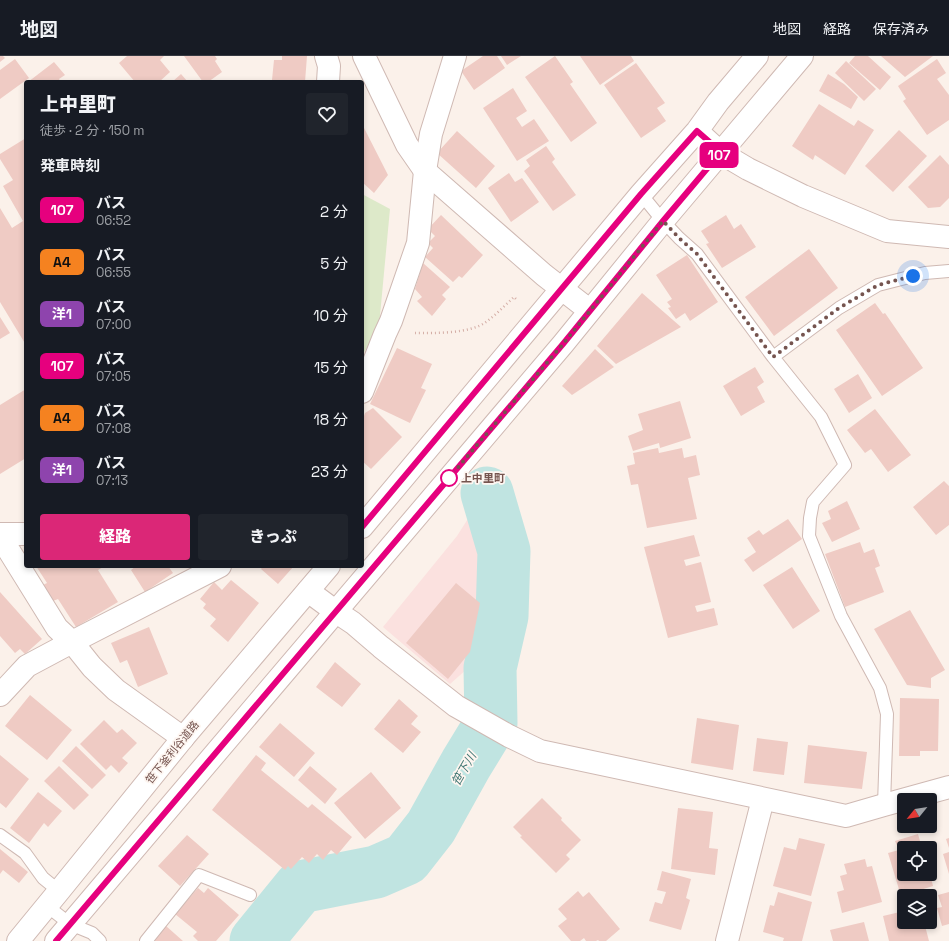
<!DOCTYPE html>
<html lang="ja">
<meta charset="utf-8">
<style>
:root{--surface:#171b24;--page:#20242c;--text:#f1f3f6;--muted:#9ea1a6;--line:#363941;--accent:#db2777}
body{margin:0;font-family:"Space Grotesk","Noto Sans JP",sans-serif;background:var(--page);color:var(--text);height:100vh;display:flex;flex-direction:column;font-size:15px;white-space:nowrap}
*{box-sizing:border-box;margin:0}
p{font-size:13px;color:var(--muted)}
.icon{flex:none;width:22px;height:22px;fill:none;stroke:currentColor;stroke-width:2;stroke-linecap:round;stroke-linejoin:round}
.map{position:relative;flex:1;overflow:hidden}
.sheet{position:absolute;left:24px;top:24px;width:340px;height:488px;display:flex;flex-direction:column;background:var(--surface);border-radius:4px;box-shadow:0 2px 6px #0003}
.sheet>*{flex:none}
.badge{padding:0 8px;border-radius:6px;font-size:14px;line-height:26px}
.needle{width:26px;rotate:240deg}
.fabs{position:absolute;left:897px;top:737px;display:grid;gap:8px}
.fabs a{display:grid;place-items:center;width:40px;height:40px;border-radius:4px;background:var(--surface);box-shadow:0 2px 6px #0003;font-size:20px}
.you{position:absolute;width:20px;height:20px;margin:-10px;border:3px solid #fff;border-radius:50%;background:#1a73e8;box-shadow:0 0 0 6px #1a73e833}
.map>.badge{position:absolute;translate:-50% -50%;box-shadow:0 0 0 2px #fff}
h2{padding:0 16px;font-size:15px;line-height:36px}
.round{display:grid;place-items:center;flex:none;width:42px;height:42px;border-radius:4px;background:var(--page)}
.overview{display:flex;align-items:center;justify-content:space-between;height:68px;padding:0 16px}
h1{font-size:19px;font-weight:800;line-height:30px}
.action{display:flex;gap:8px;margin-top:auto;padding:8px 16px}
.action a{flex:1;height:46px;border-radius:4px;background:var(--accent);color:#fff;font-size:16px;font-weight:800;line-height:46px;text-align:center}
.action a+a{background:var(--page);color:var(--text)}
ul{padding:0;list-style:none}
li{display:flex;align-items:center;gap:12px;height:52px;padding:0 16px}
li div{flex:1}
li b{display:block;font-size:15px}
li em{font-style:normal}
li .badge{min-width:44px;font-weight:700;text-align:center}
header{display:flex;align-items:center;gap:24px;box-sizing:border-box;height:56px;padding:0 20px;background:var(--surface);border-bottom:1px solid var(--line)}
header strong{font-size:19px}
nav{display:flex;gap:22px;margin-inline-start:auto;font-size:14px}
.map>svg:first-child{display:block}
.commercial{fill:#fbe1df}
.green{fill:#dde9c9}
.lines{fill:none;stroke-linecap:round;stroke-linejoin:round}
.river{stroke:#c0e4e1;stroke-width:53}
.building{fill:#efcbc4}
.service-casing{stroke:#cfb9b3;stroke-width:14}
.minor-casing{stroke:#cfb9b3;stroke-width:24}
.tertiary-casing{stroke:#cfb9b3;stroke-width:24}
.path{stroke:#d4aea6;stroke-width:2.5;stroke-dasharray:1 3;stroke-linecap:butt}
.service{stroke:#fff;stroke-width:12}
.minor{stroke:#fff;stroke-width:22}
.tertiary{stroke:#fff;stroke-width:22}
.line-casing{stroke:#fff;stroke-width:9}
.line{stroke:#e6007e;stroke-width:6}
.walk{stroke:#75544f;stroke-width:4;stroke-dasharray:0 7.2}
.stop-dot{fill:#fff;stroke:#e6007e;stroke-width:2}
.labels{text-anchor:middle;dominant-baseline:central;stroke-width:3.5;stroke-linejoin:round;paint-order:stroke}
.stop-label{font-size:11px;font-weight:bold;fill:#75544f;stroke:#fef6f1;text-anchor:start}
.street-label{font-size:11px;fill:#75544f;stroke:#fef6f1}
.water-label{font-size:12px;font-style:italic;fill:#437875;stroke:#fef6f1}
</style>
<header>
<strong>地図</strong>
<nav><a>地図</a><a>経路</a><a>保存済み</a></nav>
</header>
<div class="map">
<svg width="949" height="885" viewBox="0 0 949 885">
<rect width="100%" height="100%" fill="#fbf1ea"/>
<path class="commercial" d="M471 458 480 472 488 520 476 605 450 628 383 571 457 480Z"/>
<path class="green" d="M362 138 390 153 379 270 362 300Z"/>
<g class="lines">
<path class="river" d="M256 885 300 831 376 816 406 803 431 771 466 708 491 667 490 612 502 560 504 495 487 437"/>
</g>
<path class="building" d="M0 0H3L5 2 0 6Z
M127 0H164L160 4 170 16 159 26H135L119 7Z
M184 0H215L217 3 215 5 222 16 208 26H203Z
M282 0H307L305 26H293L272 24 274 4H282Z
M483 0H497L505 12 474 34 461 15Z
M501 0H521L507 9Z
M555 0 573 26 570 28 597 67 571 86 525 21Z
M580 0H631L634 5 600 29Z
M855 0H868L891 21 880 34 849 7Z
M881 0H933L905 21Z
M15 3 29 22 0 43V14Z
M937 3 946 17 937 23 949 39V64L927 79 903 45 906 43 898 30Z
M846 5 876 33 864 45 835 17Z
M54 6 65 19 59 23 61 26H28Z
M636 7 665 47 657 52 666 65 641 82 604 29Z
M181 18 188 26H172Z
M828 18 844 28 858 41 851 53 819 35Z
M513 32 527 55 516 62 522 71 534 63 549 85 517 105 483 52Z
M819 48 854 70 858 64 874 74 845 119 815 99 813 104 792 90Z
M362 68 388 119 374 137 362 126Z
M899 74 927 100 893 136 865 110Z
M457 75 495 110 476 132 437 97Z
M26 82V289L0 246V152L12 172 23 165 3 130 13 124 0 103V98Z
M546 90 555 103 552 106 576 139 553 155 524 115 530 110 526 104Z
M940 99 949 109V142L940 151 928 152 908 131Z
M509 117 515 126 522 122 539 146 511 166 488 132Z
M441 159 483 199 462 222 459 220 453 226 425 201 433 192 428 187 435 180 428 173Z
M726 159 734 173 741 168 756 191 722 212 706 188 709 187 701 175Z
M809 193 838 232 774 280 745 241Z
M687 199 718 246 690 265 685 257 676 263 668 252 671 251 667 246 672 243 656 219Z
M423 207 450 231 442 239 446 243 432 260 417 245 422 241 415 233Z
M642 237 681 271 616 308 597 290Z
M875 247 883 258 885 257 923 312 882 340 836 274Z
M0 261 10 277 0 283Z
M397 292 432 308 421 332 426 334 410 367 370 348Z
M595 293 614 311 572 339 562 330Z
M755 311 764 326 757 331 765 346 741 360 723 330Z
M858 318 872 342 849 357 834 333Z
M26 333V402L0 418V349Z
M680 345 691 382 660 392 659 387 633 395 628 380 643 374 638 358Z
M373 352 402 381 371 413 362 405V366L365 357Z
M875 353 911 399 888 416 871 393 865 397 847 374Z
M658 392 659 397 682 392 684 402 696 399 700 419 688 422 697 463 647 472 638 428 631 429 627 410 635 408 633 397Z
M944 425 949 430V469L936 479 913 451Z
M847 445 860 473 832 486 822 467 831 463 828 455Z
M788 463 802 483 753 516 744 504 756 496 747 482 759 474 763 479Z
M694 479 700 500 684 504 686 510 701 506 711 546 695 550 697 556 714 552 718 569 668 582 644 491Z
M860 486 864 497 874 493 880 510 875 512 884 536 845 551 825 498Z
M36 510H105L98 514 118 546 76 571 58 543 53 545 43 529 47 527Z
M136 510H168L173 517 145 536 131 514Z
M263 510H294L278 528 261 513Z
M792 511 820 555 793 573 763 529Z
M231 524 259 547 228 586 210 570 216 563 203 552 206 548 200 543 214 526 222 534Z
M456 527 480 547 470 596 448 623 406 587Z
M0 536 42 583 25 598 20 593 15 597 0 580Z
M910 554 945 614 931 622V632L907 629 874 573Z
M149 571 168 618 138 631 127 604 120 607 111 587Z
M335 606 361 628 342 651 316 631Z
M30 639 72 674 47 704 5 670Z
M900 642 939 643 938 695H920V700H899Z
M399 643 418 660 411 668 421 676 403 697 374 673Z
M697 662 739 669 733 714 691 707Z
M104 664 117 677 122 673 137 687 122 702 128 707 119 717 111 709 106 714 80 688Z
M280 667 315 697 294 721 259 691Z
M757 682 788 686 784 719 753 715Z
M808 689 867 696 862 733 804 727Z
M76 690 106 719 92 733 62 705Z
M0 699 29 723 6 752 0 747Z
M256 699 266 707 261 714 308 752 312 748 352 781 337 799 331 794 323 804 317 798 309 807 302 801 291 813 288 810 285 814 212 754Z
M59 710 89 739 74 754 44 725Z
M310 710 337 733 325 748 298 724Z
M371 716 401 752 365 783 334 747Z
M38 736 62 755 48 771 44 767 29 787 10 772Z
M542 742 562 762 561 764 581 784 566 799 570 803 556 817 520 781 522 780 513 771Z
M678 752 713 756 709 792 718 793 715 819 671 813Z
M918 778 922 792H904V818H930L933 830 901 840 888 797 899 794 895 785Z
M187 779 209 798 180 830 158 810Z
M799 782 825 788 811 840 773 830 784 791 796 794Z
M949 782V792L946 783Z
M0 793 28 816 19 827 3 814 0 818Z
M949 796V818L943 798Z
M865 803 867 811 872 810 882 846 842 857 837 836 844 834 840 820 847 818 844 808Z
M662 815 691 823 686 842 690 844 681 874 649 865 655 846 662 848 666 836 657 834Z
M198 832 204 837 208 832 239 859 216 885H198L193 880 197 876 175 858Z
M578 835 583 841 589 836 620 873 606 885H599L598 884 596 885H586L584 882 580 885H571L558 870 567 863 558 853Z
M778 836 812 846 802 885H783L784 882 763 876 770 849 774 850Z
M949 836V868L942 870 937 852 942 851 938 839Z
M904 855V866H924L929 885H889L883 860Z
M864 866 869 885H833L830 874Z
M166 870 183 885H153Z"/>
<g class="lines">
<g class="service-casing">
<path id="service" d="M641 138 663 165 679 182 697 198 773 301 821 361 845 409 813 446 810 462 809 480 841 560 880 632 887 658 884 749
M773 301 839 252 878 229 925 217 949 215
M0 779 25 797 43 822 59 835
M47 850 70 868 92 877 100 885
M146 885 199 819 250 839"/>
</g>
<g class="minor-casing">
<path id="minor" d="M326 0 329 10 328 26
M362 336 385 278 391 265 418 187 425 115 431 78 455 0
M0 478H26
M0 480 57 572 72 586 92 611 116 634 183 682
M308 535 335 555 353 567 381 591 456 650 509 680 540 695 846 760 884 749 949 731
M0 639 27 610 72 586 220 510
M727 885 763 743"/>
</g>
<g class="tertiary-casing">
<path id="tertiary" d="M364 0 407 89 425 115 544 219 589 254
M697 75 721 97 748 113 803 140 887 175 949 181
M362 471 641 138 697 75 718 46 757 0
M18 885 59 835 183 682 329 510
M56 885 563 288 663 165 802 0"/>
</g>
<path class="path" d="M415 277C435 277 469 278 486 266 496 259 505 249 514 241L517 244"/>
<use href="#service" class="service"/>
<use href="#minor" class="minor"/>
<use href="#tertiary" class="tertiary"/>
</g>
<g class="lines">
<g class="line-casing">
<path id="line" d="M56 885 563 288 663 165 721 96 697 75 641 138 362 471"/>
</g>
<use href="#line" class="line"/>
<path class="walk" d="M449 422 563 288 663 165 679 182 697 198 773 301 839 252 878 229 913 220"/>
</g>
<circle class="stop-dot" cx="449" cy="422" r="8"/>
<g class="labels">
<g class="stop-label">
<text x="461" y="422">上中里町</text>
</g>
<g class="street-label">
<text transform="translate(172 696) rotate(-51)">笹下釜利谷道路</text>
</g>
<g class="water-label">
<text transform="translate(464 713) rotate(-60)">笹下川</text>
</g>
</g>
</svg>
<div class="fabs">
<a><svg class="needle" viewBox="-14 -14 28 28"><path d="M0-13l5 13h-10z" fill="#e53935"/><path d="M0 13l5-13h-10z" fill="#9ea1a6"/></svg></a>
<a><svg class="icon" aria-label="locate" viewBox="0 0 24 24"><circle cx="12" cy="12" r="6"/><path d="M12 2v4M12 18v4M2 12h4M18 12h4"/></svg></a>
<a><svg class="icon" aria-label="layers" viewBox="0 0 24 24"><path d="M12 4l9 5-9 5-9-5zM3 14l9 5 9-5"/></svg></a>
</div>
<div class="you" style="left:913px;top:220px"></div>
<b class="badge" style="left:719px;top:99px;background:#e6007e;color:#fff">107</b>
<section class="sheet">
<div class="overview"><div><h1>上中里町</h1><p>徒歩 · 2 分 · 150 m</p></div><a class="round"><svg class="icon" aria-label="heart" viewBox="0 0 24 24"><path d="M12 20l-8-8c-3-5 5-10 8-4 3-6 11-1 8 4z"/></svg></a></div>
<h2>発車時刻</h2>
<ul>
<li><span class="badge" style="background:#e6007e;color:#fff">107</span><div><b>バス</b><p>06:52</p></div><em>2 分</em></li>
<li><span class="badge" style="background:#f58220;color:#111">A4</span><div><b>バス</b><p>06:55</p></div><em>5 分</em></li>
<li><span class="badge" style="background:#8e44ad;color:#fff">洋1</span><div><b>バス</b><p>07:00</p></div><em>10 分</em></li>
<li><span class="badge" style="background:#e6007e;color:#fff">107</span><div><b>バス</b><p>07:05</p></div><em>15 分</em></li>
<li><span class="badge" style="background:#f58220;color:#111">A4</span><div><b>バス</b><p>07:08</p></div><em>18 分</em></li>
<li><span class="badge" style="background:#8e44ad;color:#fff">洋1</span><div><b>バス</b><p>07:13</p></div><em>23 分</em></li>
</ul>
<div class="action"><a>経路</a><a>きっぷ</a></div>
</section>
</div>
